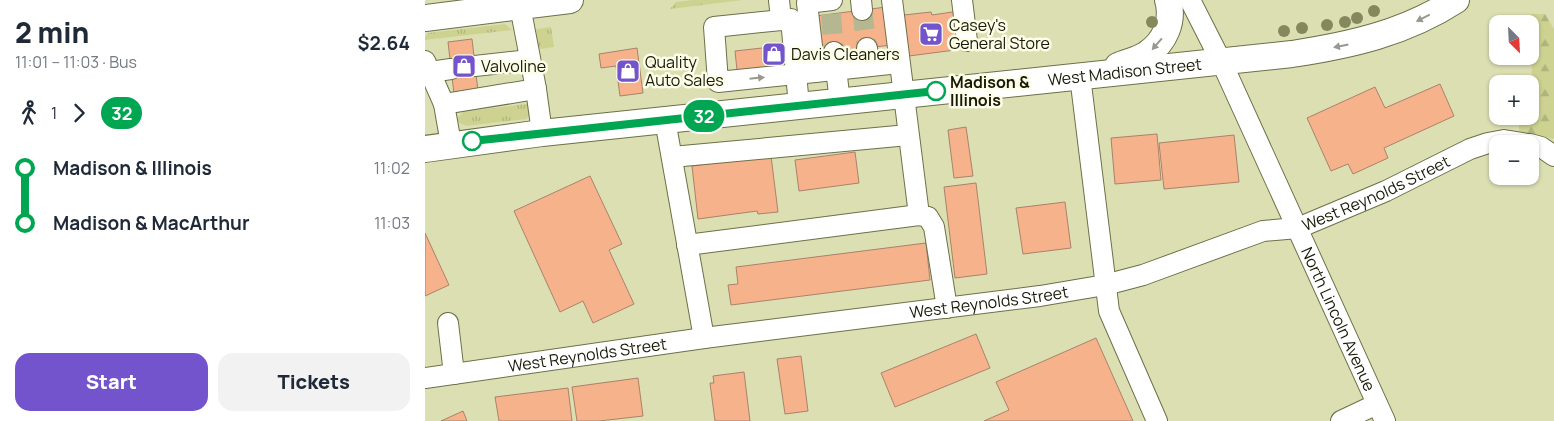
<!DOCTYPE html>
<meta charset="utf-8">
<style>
:root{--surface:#fff;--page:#f2f2f3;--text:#1f2937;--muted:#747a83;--accent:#7454cd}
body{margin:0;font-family:Manrope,sans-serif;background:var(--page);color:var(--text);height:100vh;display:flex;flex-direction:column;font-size:19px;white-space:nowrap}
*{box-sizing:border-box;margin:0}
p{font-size:16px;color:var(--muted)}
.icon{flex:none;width:28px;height:28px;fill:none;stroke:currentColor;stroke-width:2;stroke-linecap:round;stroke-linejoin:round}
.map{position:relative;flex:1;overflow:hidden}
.panel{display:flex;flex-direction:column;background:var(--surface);width:425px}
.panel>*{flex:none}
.badge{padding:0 10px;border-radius:16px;font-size:18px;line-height:32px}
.needle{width:32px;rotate:156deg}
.fabs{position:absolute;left:1064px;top:15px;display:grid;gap:10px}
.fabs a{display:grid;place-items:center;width:50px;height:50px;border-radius:10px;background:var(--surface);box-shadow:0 1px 4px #0004;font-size:25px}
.map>.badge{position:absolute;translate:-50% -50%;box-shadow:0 0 0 2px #fff}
.legs{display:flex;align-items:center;gap:8px;height:55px;padding:0 15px;font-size:16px}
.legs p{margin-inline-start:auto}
.summary{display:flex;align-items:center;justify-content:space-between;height:85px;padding:0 15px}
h1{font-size:28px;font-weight:800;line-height:38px}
.action{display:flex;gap:10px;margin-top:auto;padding:10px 15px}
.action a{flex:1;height:58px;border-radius:15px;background:var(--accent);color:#fff;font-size:20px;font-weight:800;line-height:58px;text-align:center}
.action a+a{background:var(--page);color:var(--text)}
ul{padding:0 15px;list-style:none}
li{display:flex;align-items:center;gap:18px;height:55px;font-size:19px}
li i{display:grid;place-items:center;width:8px;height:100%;margin:0 6px;background:currentColor}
li i::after{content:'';width:12px;height:12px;margin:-6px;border:4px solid;border-radius:50%;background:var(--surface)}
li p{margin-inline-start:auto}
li:first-child i{background:linear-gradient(#0000 50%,currentColor 0)}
li:last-child i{background:linear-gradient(currentColor 50%,#0000 0)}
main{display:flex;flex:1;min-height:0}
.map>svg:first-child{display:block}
.grass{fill:url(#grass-tufts)}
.forest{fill:url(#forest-firs)}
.building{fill:#f6b38b;stroke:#aa826b}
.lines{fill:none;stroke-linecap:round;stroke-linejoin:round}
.minor-tunnel{stroke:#b4b790;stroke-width:20;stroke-dasharray:20 10;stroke-linecap:butt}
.minor-casing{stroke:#6d7047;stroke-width:22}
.major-casing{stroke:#6d7047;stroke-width:28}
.minor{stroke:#fff;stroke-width:20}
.major{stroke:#fff;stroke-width:26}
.tree{fill:#85885d}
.oneway{fill:#979890}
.line-1-casing{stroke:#fff;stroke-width:11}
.line-1{stroke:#00a651;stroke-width:8}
.stop-1-dot{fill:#fff;stroke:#00a651;stroke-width:2.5}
.labels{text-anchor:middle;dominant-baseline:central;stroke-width:5;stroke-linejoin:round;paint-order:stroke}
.poi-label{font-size:16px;fill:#181908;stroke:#fcfee7;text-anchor:start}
.street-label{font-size:16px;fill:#181908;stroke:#fcfee7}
.stop-label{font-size:16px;font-weight:bold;fill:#181908;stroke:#fcfee7;text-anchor:start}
</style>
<main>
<section class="panel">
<div class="summary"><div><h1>2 min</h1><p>11:01 – 11:03 · Bus</p></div><b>$2.64</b></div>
<div class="legs"><svg class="icon" aria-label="walk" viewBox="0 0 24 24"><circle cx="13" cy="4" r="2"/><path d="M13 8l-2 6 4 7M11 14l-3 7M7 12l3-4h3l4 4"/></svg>1<svg class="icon" aria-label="forward" viewBox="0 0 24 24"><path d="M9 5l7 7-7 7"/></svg><b class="badge" style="background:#00a651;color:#fff">32</b></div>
<ul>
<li><i style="color:#00a651"></i><b>Madison &amp; Illinois</b><p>11:02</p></li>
<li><i style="color:#00a651"></i><b>Madison &amp; MacArthur</b><p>11:03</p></li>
</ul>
<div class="action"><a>Start</a><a>Tickets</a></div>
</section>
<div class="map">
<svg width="1129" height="421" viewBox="0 0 1129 421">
<defs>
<pattern id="grass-tufts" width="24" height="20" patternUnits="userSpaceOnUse" patternTransform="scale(1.25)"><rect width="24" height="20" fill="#cdd291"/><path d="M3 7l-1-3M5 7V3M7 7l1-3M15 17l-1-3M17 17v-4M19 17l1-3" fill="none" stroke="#afb47c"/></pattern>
<pattern id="forest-firs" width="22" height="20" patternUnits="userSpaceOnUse" patternTransform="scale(1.25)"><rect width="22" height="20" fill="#cdd291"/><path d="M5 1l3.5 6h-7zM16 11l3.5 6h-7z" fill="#afb47c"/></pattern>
</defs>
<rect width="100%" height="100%" fill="#dbdfb2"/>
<path class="grass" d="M268 0H318L245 9 251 2Z
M80 24 87 30 0 40V37L3 33Z
M126 27 129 47 116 49 112 47 107 30Z
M108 103V113L101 119 41 126 33 122 32 119 38 112Z"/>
<path class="forest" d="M1106 14H1120L1129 29V139L1094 131V121L1097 116H1105V102L1107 98Z"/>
<path class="building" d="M461 7 466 45 395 54 391 16Z
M534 11 539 46 529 47 530 50 484 56 479 15 506 12 507 15Z
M47 39 53 91 29 94 23 42Z
M355 46 357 66 312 70 310 51Z
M212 48 218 93 195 96 191 66 176 68 174 54Z
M1015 84 1029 116 959 148 963 158 928 174 923 164 906 171 882 118 950 87 960 108Z
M541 127 548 176 529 178 523 130Z
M732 134 736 180 690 184 686 138Z
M809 135 814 182 739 189 734 143Z
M430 152 434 183 374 191 370 160Z
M346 156 353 212 333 214 332 211 273 219 267 166Z
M165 176 197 244 184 250 209 304 168 323 158 301 135 312 89 211Z
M551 183 562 274 530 278 519 187Z
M640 202 646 248 598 254 591 208Z
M0 233 24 285 0 296Z
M501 243 505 280 306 305 303 285 313 284 311 267Z
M551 334 565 368 470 407 456 373Z
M671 338 708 421H559L584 410 571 382Z
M376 356 383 411 360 414 352 359Z
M319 372 325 421H290L285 383H289L288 376Z
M213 378 218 416 174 421H152L147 387Z
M143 388 147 421H74L70 397Z
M38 411 42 421H16Z"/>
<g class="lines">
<path class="minor-tunnel" d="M437 10 442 48
M406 14 409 52"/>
<g class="minor-casing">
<g id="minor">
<path d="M354 0 356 20"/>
<path d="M407 0 382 3 390 72 474 63"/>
<path d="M436 0 437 10"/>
<path d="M467 0 494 215 503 217 509 227 522 308"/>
<path d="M537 0 542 41"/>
<path id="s1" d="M765 0 797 63 960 421"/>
<path d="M95 6 111 89 117 133"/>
<path d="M442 48 444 66"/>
<path d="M409 52 415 102"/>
<path d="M0 61 19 104"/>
<path d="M50 66 105 60"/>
<path d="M5 72 26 69"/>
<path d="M655 76 684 311 732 421"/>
<path d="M374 106 366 19 289 27 293 82 390 72"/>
<path d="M240 120 279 338"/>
<path d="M26 144 19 104 111 89"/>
<path d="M1105 144 1116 147 1129 156"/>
<path d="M247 157 483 135"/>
<path d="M262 245 494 215"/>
<path d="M23 323 29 374"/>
<path id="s2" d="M0 378 279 338 615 296 680 285 718 275 838 231 873 228 961 191 1045 149 1063 143 1079 140 1103 144"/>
<path d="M916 421 952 404"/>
</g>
</g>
<g class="major-casing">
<g id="major">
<path d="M0 18 145 0"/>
<path d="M693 66C702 62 714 60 722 54 740 42 749 21 743 0"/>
<path id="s3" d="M0 149 117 133 867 54C926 45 980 33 1031 0"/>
</g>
</g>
<use href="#minor" class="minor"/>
<use href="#major" class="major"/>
</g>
<g class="tree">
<circle cx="949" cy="11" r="6"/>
<circle cx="932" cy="18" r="6"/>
<circle cx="727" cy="22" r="6"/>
<circle cx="920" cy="22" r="6"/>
<circle cx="902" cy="25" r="6"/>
<circle cx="877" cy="28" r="6"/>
<circle cx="859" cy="31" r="6"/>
</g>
<defs><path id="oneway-solid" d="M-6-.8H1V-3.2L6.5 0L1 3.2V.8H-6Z" transform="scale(1.25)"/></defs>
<g class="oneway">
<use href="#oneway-solid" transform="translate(998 18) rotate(153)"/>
<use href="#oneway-solid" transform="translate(732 44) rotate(131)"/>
<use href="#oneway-solid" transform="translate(916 46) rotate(169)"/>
<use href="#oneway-solid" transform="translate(332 78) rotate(-6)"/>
</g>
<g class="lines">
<g class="line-1-casing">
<path id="line-1" d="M47 141 511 91"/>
</g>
<use href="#line-1" class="line-1"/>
</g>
<defs>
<g id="supermarket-square" transform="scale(1.25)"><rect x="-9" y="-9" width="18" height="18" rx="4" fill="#7454cd" stroke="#fcfee7"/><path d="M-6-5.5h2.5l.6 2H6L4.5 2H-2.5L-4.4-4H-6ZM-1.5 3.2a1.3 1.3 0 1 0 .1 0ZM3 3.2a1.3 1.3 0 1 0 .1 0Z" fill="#fff"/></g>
<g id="shop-square" transform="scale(1.25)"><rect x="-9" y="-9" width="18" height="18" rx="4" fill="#7454cd" stroke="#fcfee7"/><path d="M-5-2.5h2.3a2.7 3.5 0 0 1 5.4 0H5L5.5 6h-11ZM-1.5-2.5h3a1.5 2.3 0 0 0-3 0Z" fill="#fff"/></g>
</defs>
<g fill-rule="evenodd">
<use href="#supermarket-square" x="506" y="34"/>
<use href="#shop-square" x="349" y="54"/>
<use href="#shop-square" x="39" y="66"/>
<use href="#shop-square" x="203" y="71"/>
</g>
<g class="stop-1-dot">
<circle cx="511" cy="91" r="9"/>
<circle cx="47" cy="141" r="9"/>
</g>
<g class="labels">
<g class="poi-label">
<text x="524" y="25">Casey's<tspan x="524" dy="18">General Store</tspan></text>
<text x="366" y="54">Davis Cleaners</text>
<text x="220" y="62">Quality<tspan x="220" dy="18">Auto Sales</tspan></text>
<text x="56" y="66">Valvoline</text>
</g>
<g class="street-label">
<text stroke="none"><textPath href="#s3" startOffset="704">West Madison Street</textPath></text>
<text stroke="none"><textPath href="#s2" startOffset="974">West Reynolds Street</textPath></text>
<text stroke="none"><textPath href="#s2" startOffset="569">West Reynolds Street</textPath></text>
<text stroke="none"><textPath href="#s1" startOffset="352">North Lincoln Avenue</textPath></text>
<text stroke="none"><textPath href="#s2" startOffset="164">West Reynolds Street</textPath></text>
</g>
<g class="stop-label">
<text x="525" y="82">Madison &amp;<tspan x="525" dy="18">Illinois</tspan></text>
</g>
</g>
</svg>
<div class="fabs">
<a><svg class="needle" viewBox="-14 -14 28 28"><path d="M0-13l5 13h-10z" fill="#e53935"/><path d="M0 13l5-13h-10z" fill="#747a83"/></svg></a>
<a>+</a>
<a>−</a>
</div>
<b class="badge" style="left:279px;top:116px;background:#00a651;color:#fff">32</b>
</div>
</main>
